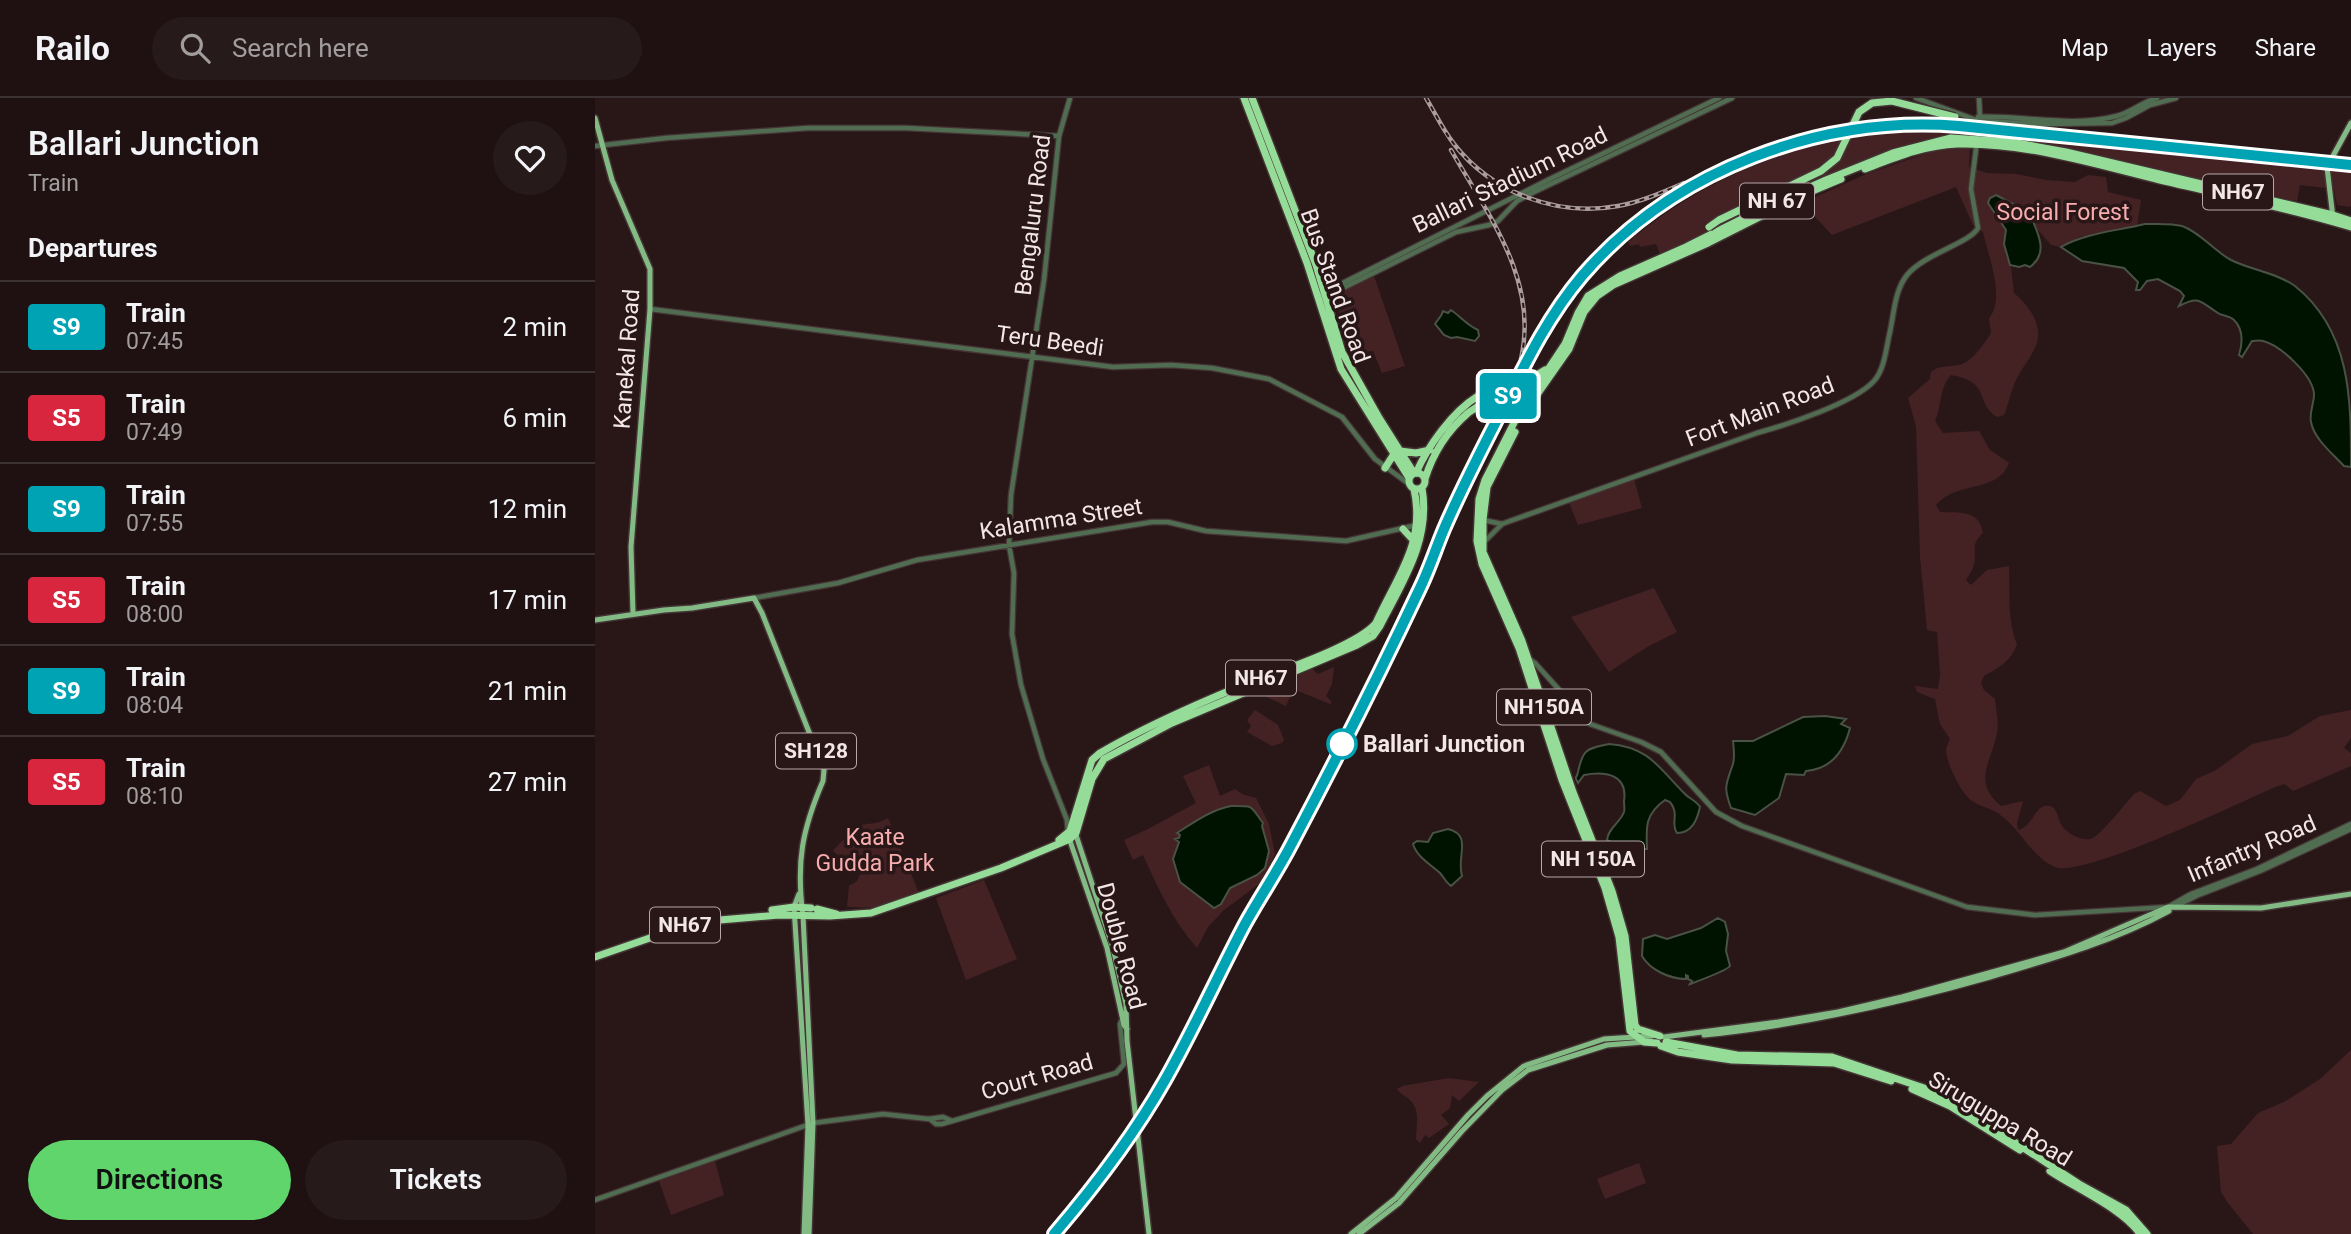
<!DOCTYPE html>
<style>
:root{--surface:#1f1112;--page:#271a1b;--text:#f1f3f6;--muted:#a19d9f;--line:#3c3132;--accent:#60d56b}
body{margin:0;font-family:Roboto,sans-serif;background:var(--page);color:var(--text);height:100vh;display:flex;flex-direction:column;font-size:26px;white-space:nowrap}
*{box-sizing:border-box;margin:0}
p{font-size:23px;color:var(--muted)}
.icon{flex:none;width:38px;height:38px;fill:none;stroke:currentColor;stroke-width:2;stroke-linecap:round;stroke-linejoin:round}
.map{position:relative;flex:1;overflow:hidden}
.details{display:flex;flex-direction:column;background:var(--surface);width:595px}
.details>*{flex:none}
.badge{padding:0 14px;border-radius:5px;font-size:24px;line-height:46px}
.map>.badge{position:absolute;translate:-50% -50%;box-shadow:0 0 0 4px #fff}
h2{padding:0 28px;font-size:26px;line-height:63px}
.round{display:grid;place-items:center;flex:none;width:74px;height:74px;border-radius:37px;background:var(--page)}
.summary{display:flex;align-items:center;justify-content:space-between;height:119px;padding:0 28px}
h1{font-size:33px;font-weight:600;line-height:52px}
.button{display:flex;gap:14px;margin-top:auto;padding:14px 28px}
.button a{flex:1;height:80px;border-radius:42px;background:var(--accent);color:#111;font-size:28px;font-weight:600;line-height:80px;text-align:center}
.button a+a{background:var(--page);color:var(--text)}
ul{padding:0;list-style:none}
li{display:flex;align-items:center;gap:21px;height:91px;padding:0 28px;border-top:2px solid var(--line)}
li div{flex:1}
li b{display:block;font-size:26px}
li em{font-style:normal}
li .badge{min-width:77px;font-weight:700;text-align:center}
header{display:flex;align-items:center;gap:42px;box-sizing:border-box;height:98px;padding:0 35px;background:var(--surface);border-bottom:2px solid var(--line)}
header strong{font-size:33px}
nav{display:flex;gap:38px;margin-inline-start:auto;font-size:24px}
.search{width:490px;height:63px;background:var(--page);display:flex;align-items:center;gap:18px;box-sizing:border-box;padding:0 24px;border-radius:38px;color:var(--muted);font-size:26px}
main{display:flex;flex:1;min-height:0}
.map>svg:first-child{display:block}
.green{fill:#442224}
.water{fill:#001200;stroke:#495245;stroke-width:2}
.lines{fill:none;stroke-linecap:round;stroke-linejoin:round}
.minor-casing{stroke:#453435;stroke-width:7}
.major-casing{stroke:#453435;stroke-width:8}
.highway-casing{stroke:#453435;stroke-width:10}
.minor{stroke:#506c51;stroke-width:4.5}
.major{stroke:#82bc84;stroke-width:5}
.highway{stroke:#95dc98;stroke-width:7}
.rail-casing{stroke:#ab9d9d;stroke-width:4.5}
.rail{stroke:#291718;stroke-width:2;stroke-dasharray:5;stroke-linecap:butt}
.highway-bridge-casing{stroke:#453435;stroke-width:10;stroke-linecap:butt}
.highway-bridge{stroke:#95dc98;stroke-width:7}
.line-casing{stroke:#fff;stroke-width:16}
.line{stroke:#00a3b4;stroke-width:10}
.stop-dot{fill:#fff;stroke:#00a3b4;stroke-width:3.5}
.labels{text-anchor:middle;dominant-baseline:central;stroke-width:7;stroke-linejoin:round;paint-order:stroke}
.shield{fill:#291718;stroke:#b6a8a8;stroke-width:2}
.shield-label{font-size:21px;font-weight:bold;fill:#f3e6e6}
.street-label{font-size:23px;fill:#f3e6e6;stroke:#291718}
.park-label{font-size:23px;fill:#f7acae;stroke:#291718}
.stop-label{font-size:23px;font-weight:bold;fill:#f3e6e6;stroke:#291718;text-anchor:start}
</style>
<header>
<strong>Railo</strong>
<div class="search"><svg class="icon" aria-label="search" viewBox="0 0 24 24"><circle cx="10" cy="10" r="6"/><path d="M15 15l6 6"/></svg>Search here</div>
<nav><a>Map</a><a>Layers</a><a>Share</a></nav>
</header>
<main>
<section class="details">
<div class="summary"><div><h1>Ballari Junction</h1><p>Train</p></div><a class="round"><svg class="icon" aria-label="heart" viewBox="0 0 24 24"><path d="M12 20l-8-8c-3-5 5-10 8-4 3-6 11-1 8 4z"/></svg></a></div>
<h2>Departures</h2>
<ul>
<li><span class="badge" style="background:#00a3b4;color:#fff">S9</span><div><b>Train</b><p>07:45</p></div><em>2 min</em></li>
<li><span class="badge" style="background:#d7263d;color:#fff">S5</span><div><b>Train</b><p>07:49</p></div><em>6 min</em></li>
<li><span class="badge" style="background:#00a3b4;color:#fff">S9</span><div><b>Train</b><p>07:55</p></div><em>12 min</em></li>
<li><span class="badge" style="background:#d7263d;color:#fff">S5</span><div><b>Train</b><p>08:00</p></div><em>17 min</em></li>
<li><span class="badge" style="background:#00a3b4;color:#fff">S9</span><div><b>Train</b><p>08:04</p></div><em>21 min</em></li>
<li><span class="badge" style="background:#d7263d;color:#fff">S5</span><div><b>Train</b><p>08:10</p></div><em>27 min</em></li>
</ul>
<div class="button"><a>Directions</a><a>Tickets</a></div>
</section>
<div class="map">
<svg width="1756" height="1136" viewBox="0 0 1756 1136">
<rect width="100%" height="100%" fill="#291718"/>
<path class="green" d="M1316 32 1378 34 1379 36 1351 37 1288 54 1192 93 1108 138 1065 156 1061 146 1045 149 1044 146 1035 148 1033 144C1114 75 1211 39 1316 32Z
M1384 35 1756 74V107L1755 109 1742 107 1739 91 1705 87 1702 103 1431 44 1384 39Z
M1375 49 1374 69 1392 75 1421 76 1451 82 1480 84 1493 77 1511 79 1513 94 1546 102 1542 128 1510 136 1487 138 1466 149 1456 147 1443 132 1436 119 1420 118V107L1401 97 1397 98 1393 105 1411 132 1412 138 1409 144 1411 158 1416 169 1419 195C1435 209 1451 230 1439 252 1434 262 1427 270 1422 280 1416 292 1414 305 1409 317L1402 319C1379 304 1397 284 1356 277 1344 290 1347 308 1340 323L1348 335 1384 333 1395 352 1414 365C1402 396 1362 382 1341 407L1345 414C1364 415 1384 411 1388 435 1375 446 1382 453 1379 466 1378 472 1374 477 1371 482L1376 487 1392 472 1414 468C1415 495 1412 521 1422 547 1416 563 1403 570 1389 578L1386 585 1389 592 1400 601C1401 612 1404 624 1402 635 1397 663 1376 684 1406 708L1428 703 1422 725 1423 732C1439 727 1439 710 1450 708 1462 706 1462 718 1466 726 1470 735 1489 745 1498 740 1508 734 1531 705 1539 696L1545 693 1571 708 1585 702 1601 681 1621 672 1657 646 1693 638 1725 618 1756 612V640L1749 650 1756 655V668L1698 693 1690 686 1680 689C1646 704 1486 781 1460 769 1433 757 1423 724 1397 712 1391 709 1383 707 1377 703 1366 695 1351 665 1351 651 1352 648 1353 645 1355 641L1345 626 1340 601 1322 594 1320 588 1343 591 1345 577 1342 534 1332 532 1325 459 1321 328 1313 300 1335 281 1336 274C1344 267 1353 269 1364 267 1377 264 1389 246 1396 235L1394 220C1411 201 1393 157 1388 134L1378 127 1361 89 1237 137 1207 105 1269 77 1338 53Z
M779 178 810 268 787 275 778 253 756 254 739 198Z
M1039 381 1047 410 983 427 973 402Z
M1059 490 1082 534 1052 549 1014 574 976 519Z
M714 568 723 576 739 569 737 586 731 598 737 604 735 606 698 591 691 608 657 592Z
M660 612 683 627 689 642 687 645 677 648 652 634 656 628 652 622Z
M614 667 625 698 640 691 647 696 661 700 674 726 680 757 672 774 674 776 672 780 629 812 613 829 602 850C578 823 563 790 548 757L538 762 529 742 553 731 601 705 588 678Z
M293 720 324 795 289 810 252 809 254 788 262 783 266 775 238 753C243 747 258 732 264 728 273 724 280 728 293 720Z
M389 782 422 861 371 882 341 800Z
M1756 952V1136H1658L1633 1105 1626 1094 1622 1048 1636 1046 1663 1015 1689 1004 1725 981Z
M854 980 884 984 864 1003 857 997 855 1010 846 1017 854 1026 834 1040 830 1037 825 1045 821 1041C821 1027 826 1013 815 1002 810 997 806 997 802 991L807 988Z
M120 1063 129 1097 76 1117 64 1083Z
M1044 1065 1051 1085 1010 1101 1002 1081Z"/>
<path class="water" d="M1401 97 1420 107V118L1436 119C1443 135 1454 155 1435 169L1430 167 1424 169 1415 167 1409 146 1411 132 1393 105 1395 100Z
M1550 126C1562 126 1576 125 1587 128 1605 134 1619 153 1636 162 1656 172 1682 175 1700 188 1756 233 1756 300 1756 369L1749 368C1738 356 1719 341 1716 324 1714 315 1719 305 1719 297 1719 278 1685 247 1668 243 1664 242 1661 243 1657 243L1647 259 1644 257C1648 244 1649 231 1638 221 1633 217 1627 218 1623 215 1605 204 1605 197 1584 208L1589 198 1585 193 1563 181 1552 183 1545 192H1541L1543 184 1529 170 1487 163 1466 149C1490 135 1522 133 1550 126Z
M856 212C866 219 872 227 883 232L884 238 880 243 862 239 856 240 849 237 840 226C843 221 847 218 848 213L853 215Z
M1230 618 1251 621 1246 626 1255 630C1249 653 1236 671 1211 673L1209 677 1191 676 1184 700 1160 717 1136 710C1128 688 1131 687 1138 666 1140 659 1139 651 1138 643H1158L1208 619Z
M1014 646C1054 649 1064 670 1089 695 1094 701 1101 702 1105 709 1102 722 1097 735 1082 735 1075 725 1085 716 1075 704L1070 702C1050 716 1051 729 1052 751 1039 751 1039 752 1031 744L1023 748 1012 742C1013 730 1025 725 1029 714 1030 711 1029 707 1029 703 1033 676 1010 673 989 677L983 685C979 676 981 683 983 674 988 650 992 651 1014 646Z
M636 708C661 708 654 707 668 725L667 728 674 753 670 770 662 777 635 790 626 806 619 810 585 784 578 761 584 744 580 741 584 740 585 737 582 735C599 724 616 712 636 708Z
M853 731C878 737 861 759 867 778L856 788C850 784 849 779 845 775 835 766 822 759 818 746L822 743 833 744 838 735Z
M1123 820 1130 824 1133 836 1131 853 1135 868C1131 873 1103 883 1095 886L1097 883 1093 881V878L1091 877V881C1075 881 1055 872 1047 858L1048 841 1060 837 1072 841 1106 830Z"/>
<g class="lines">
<g class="minor-casing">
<path id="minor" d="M1321 0 1384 23 1448 26 1517 25 1531 20 1555 7 1581 0
M1383 19C1429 17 1477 30 1522 18 1537 14 1547 4 1562 0
M0 48 71 40 213 30H311L464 38
M722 198 957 80 1124 0
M728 200 861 134 894 127 903 123 922 103 941 93 1137 0
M55 211 518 269 576 267 617 270 674 281 747 319 780 361 814 386
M888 422 907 426
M889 444 907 426 915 423 1162 335C1191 327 1259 305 1279 283 1289 272 1291 252 1294 238 1299 218 1299 193 1312 177 1329 156 1375 145 1383 130L1376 91 1385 19 1384 0
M159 500 243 485 322 462 557 424H573L611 433 751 443 822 427
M934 561 940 565 995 626 1046 644 1066 654 1121 714 1147 728 1372 809 1440 817 1573 809 1596 796 1662 771 1756 726
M473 734 472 722 448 661 426 587 417 536 419 475 414 447 416 397 449 182 464 38 475 0
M1581 808 1601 798 1665 773 1756 731
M335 1021 341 1026H347L521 975 529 966 525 926 528 920
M0 1102 218 1025 288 1016 334 1021 348 1019 355 1022"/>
</g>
<g class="major-casing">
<path id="major" d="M0 20 17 82 55 171V211L36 449 38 515
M1738 120 1732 69 1756 25
M0 522 69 512 97 510 159 500 167 515 229 672 228 683C207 732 201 764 208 818L218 1025 214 1136
M480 734 518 850 531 906 532 943 554 1136
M474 740 512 850 529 927 532 931
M204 796 199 809 213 1027 209 1136
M1109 937C1207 927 1300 906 1395 879 1456 861 1517 844 1574 813
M1069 939 1183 924 1243 914 1307 899 1469 854 1573 809 1666 810 1756 796
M756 1136 801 1100 873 1017 892 998 929 968 1009 941 1057 938
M764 1136 804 1105 867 1033 907 992 933 972 1012 947 1049 944"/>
</g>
<g class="highway-casing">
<path id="highway" d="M649 0 712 165 746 271 814 380
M657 0 721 167 747 254 783 318 819 375
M1270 71C1299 60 1330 47 1362 46 1430 44 1499 66 1565 82 1629 97 1694 110 1756 129
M1215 94 1246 81
M927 286 950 272
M934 308 974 251 989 214 1002 198 1018 187 1113 145 1198 102
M920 334 892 389 888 422V454L927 543 978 694 1017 793 1030 838 1040 927 1043 931 1065 938
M805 353 821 355 835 352
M790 370 799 356
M814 383a8 8 0 1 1 16 0a8 8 0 1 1-16 0Z
M821 375C833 348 857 314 883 298 891 293 900 294 909 291
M830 381C838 355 852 333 873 315 882 308 893 304 900 295
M808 431 820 444
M464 742 475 733 497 662 505 655C548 630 595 609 641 590 673 577 762 549 781 525 802 478 831 445 819 391
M222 811 241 816
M177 812 199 809 216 810
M0 859 101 824 184 817 235 818 276 815 406 770 475 741 481 735 497 681 509 661 577 625 762 547 778 538 785 528C808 483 836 442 827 390
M1071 944 1142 957 1237 959 1332 991 1358 1004 1484 1086 1531 1112 1552 1136
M1062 945 1049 944 1035 933 1024 839 1010 790 967 682 924 550 887 466 882 443 884 401 890 382 923 317 970 246 983 215 993 198 1025 178 1091 149 1177 106 1231 82 1298 55 1356 40 1416 44 1471 54 1738 117 1756 123
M1066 948 1083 954 1137 962 1239 965 1296 983
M1317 991 1355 1008 1425 1052
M1455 1073C1482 1091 1528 1111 1545 1136"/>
</g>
<use href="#minor" class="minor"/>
<use href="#major" class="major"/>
<use href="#highway" class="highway"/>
<g class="rail-casing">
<path id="rail" d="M831 0C840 15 848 32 859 46 897 95 962 119 1023 108 1046 104 1068 94 1089 85
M856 52C893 117 944 182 926 261
M459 1136 505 1078 543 1026 570 981 653 821 702 736 825 490 866 393 932 261 958 216 980 187 1010 155 1050 120 1096 89 1149 63 1184 50 1246 34 1300 27H1353L1756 67"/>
</g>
<use href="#rail" class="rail"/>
<g class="highway-bridge-casing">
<path id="highway-bridge" d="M1114 129 1124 122 1226 73 1242 60 1264 14 1277 5 1297 3 1360 19
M909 291 924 287"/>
</g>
<use href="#highway-bridge" class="highway-bridge"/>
</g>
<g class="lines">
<g class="line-casing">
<path id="line" d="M459 1136C500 1088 539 1037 570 982 599 931 623 877 650 826 665 799 682 774 696 747 741 662 785 575 826 488 835 469 841 450 849 431 867 389 888 349 909 308 932 262 954 217 987 178 1078 72 1226 17 1364 28L1756 67"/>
</g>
<use href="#line" class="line"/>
</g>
<circle class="stop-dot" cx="747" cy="646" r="14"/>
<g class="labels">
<g class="shield">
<rect x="1608" y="76.5" width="70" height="35" rx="5"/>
<rect x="1145" y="85.5" width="74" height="35" rx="5"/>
<rect x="631" y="562.5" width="70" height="35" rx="5"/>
<rect x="902" y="591.5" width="94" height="35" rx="5"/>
<rect x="181" y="635.5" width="80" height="35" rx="5"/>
<rect x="947" y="743.5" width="102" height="35" rx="5"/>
<rect x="55" y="809.5" width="70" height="35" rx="5"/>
</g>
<g class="shield-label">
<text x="1643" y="94">NH67</text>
<text x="1182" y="103">NH 67</text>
<text x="666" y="580">NH67</text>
<text x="949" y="609">NH150A</text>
<text x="221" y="653">SH128</text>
<text x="998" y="761">NH 150A</text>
<text x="90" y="827">NH67</text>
</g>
<g class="street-label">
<text transform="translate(915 82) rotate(-26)">Ballari Stadium Road</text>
<text transform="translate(438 117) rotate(-83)">Bengaluru Road</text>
<text transform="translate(740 188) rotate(70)">Bus Stand Road</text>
<text transform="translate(455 243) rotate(8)">Teru Beedi</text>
<text transform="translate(32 261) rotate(-86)">Kanekal Road</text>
<text transform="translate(1165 314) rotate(-21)">Fort Main Road</text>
<text transform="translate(466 421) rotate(-9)">Kalamma Street</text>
<text transform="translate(1657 751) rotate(-23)">Infantry Road</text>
<text transform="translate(526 848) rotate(75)">Double Road</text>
<text transform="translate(442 979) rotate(-16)">Court Road</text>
<text transform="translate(1405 1021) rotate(31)">Siruguppa Road</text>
</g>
<g class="park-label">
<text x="1468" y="114">Social Forest</text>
<text x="280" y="739">Kaate<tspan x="280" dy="26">Gudda Park</tspan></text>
</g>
<g class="stop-label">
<text x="768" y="646">Ballari Junction</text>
</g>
</g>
</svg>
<b class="badge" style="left:913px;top:298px;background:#00a3b4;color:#fff">S9</b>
</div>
</main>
